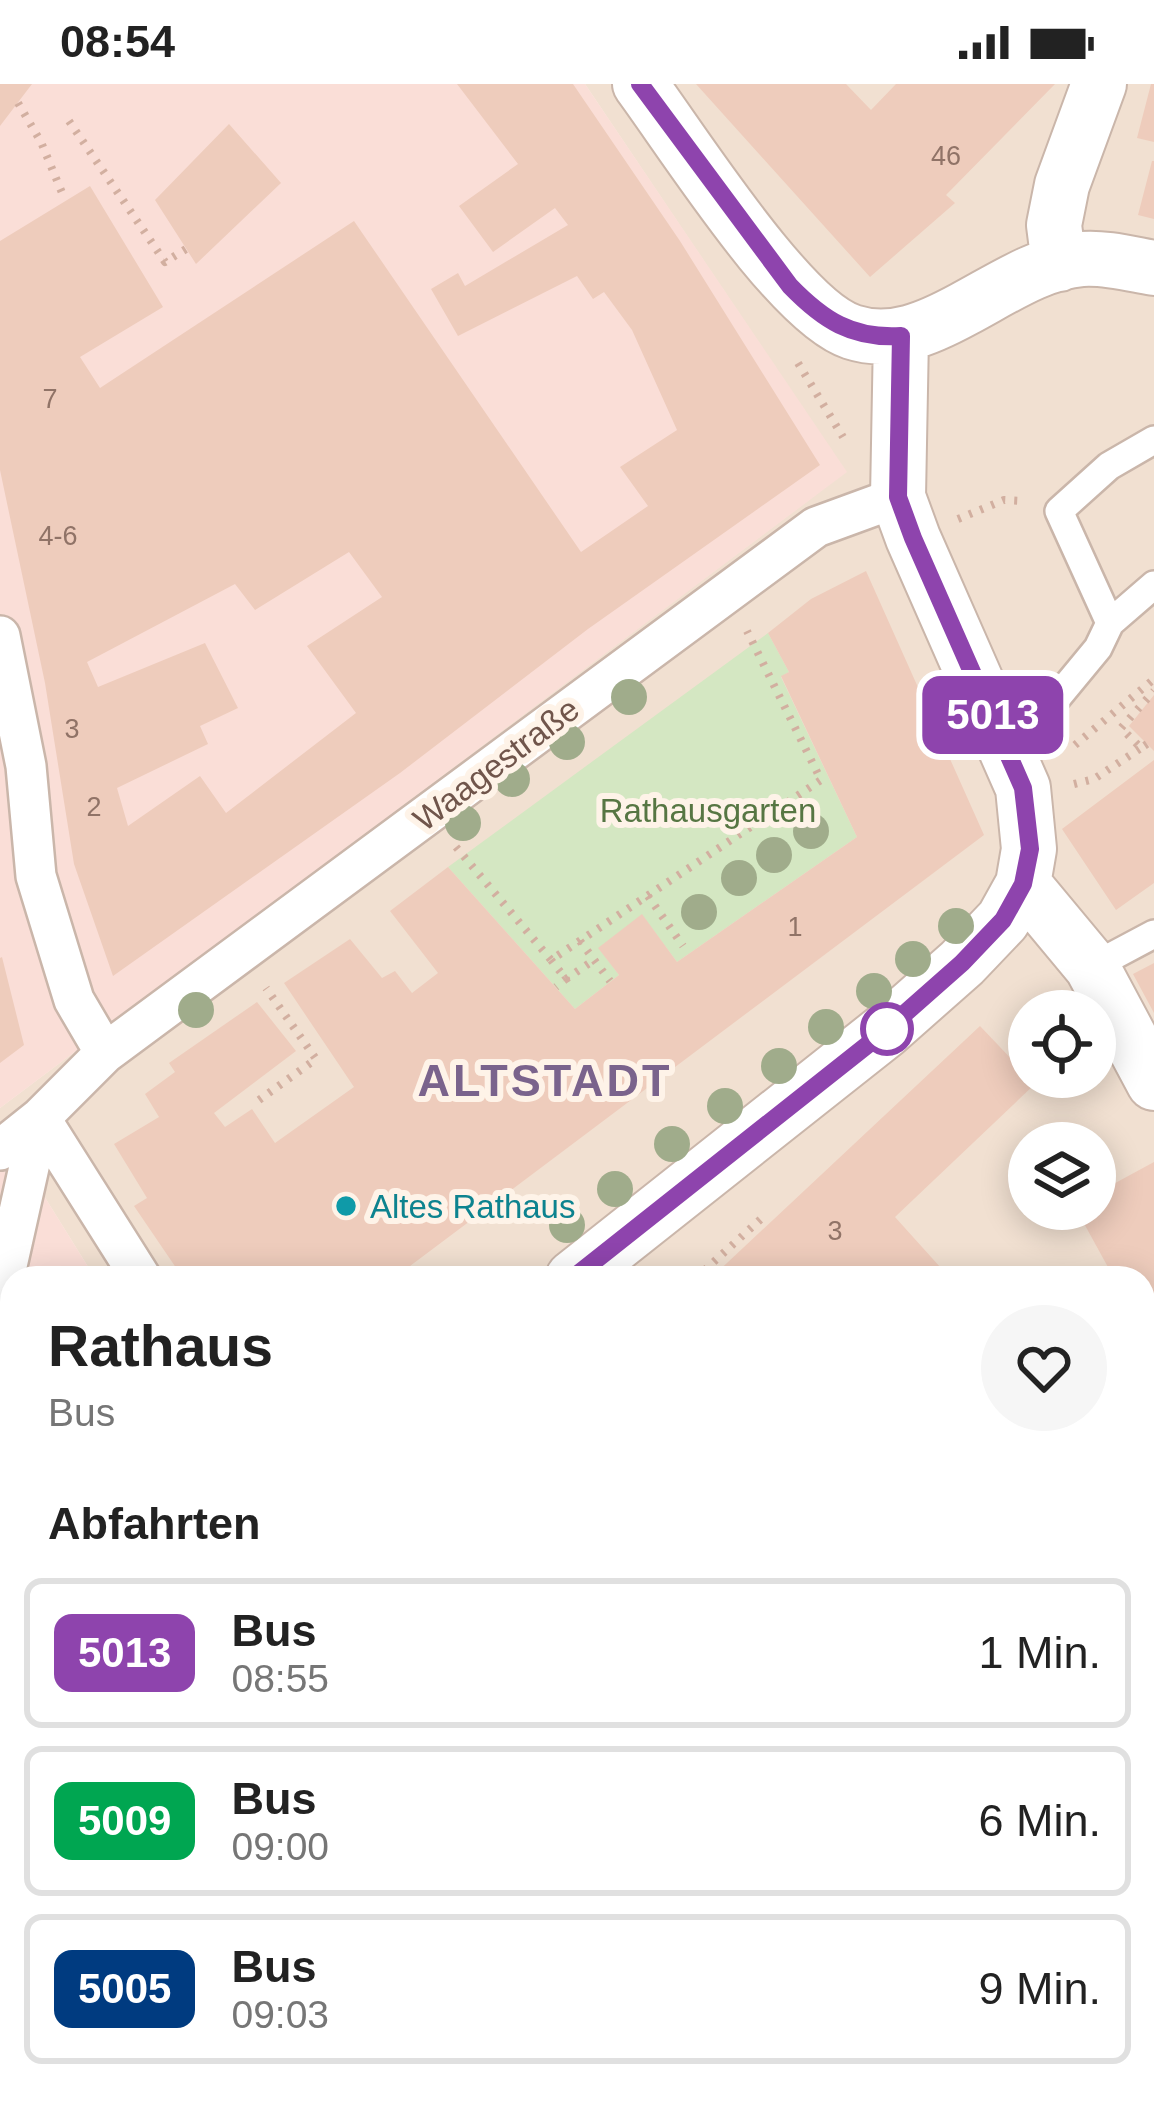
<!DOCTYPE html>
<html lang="de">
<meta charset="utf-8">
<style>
:root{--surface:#fff;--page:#f6f6f6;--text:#222;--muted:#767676;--line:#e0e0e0}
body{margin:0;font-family:Arial,sans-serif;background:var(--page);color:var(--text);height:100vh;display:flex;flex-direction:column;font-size:45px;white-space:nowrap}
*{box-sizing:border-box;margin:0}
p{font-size:39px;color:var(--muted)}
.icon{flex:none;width:66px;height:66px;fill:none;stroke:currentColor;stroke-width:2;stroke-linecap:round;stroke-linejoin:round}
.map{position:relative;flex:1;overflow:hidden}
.panel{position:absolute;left:0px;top:1182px;width:1155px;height:843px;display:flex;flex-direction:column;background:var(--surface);border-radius:36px 36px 0 0;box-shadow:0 6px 30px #0003}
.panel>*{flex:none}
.badge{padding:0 24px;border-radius:18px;font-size:42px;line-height:78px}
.tools{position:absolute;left:1008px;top:906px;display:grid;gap:24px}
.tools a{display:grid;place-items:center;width:108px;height:108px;border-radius:50%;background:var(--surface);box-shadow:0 6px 30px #0003;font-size:60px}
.map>.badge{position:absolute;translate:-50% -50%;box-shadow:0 0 0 6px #fff}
h2{padding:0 48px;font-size:45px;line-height:108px}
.round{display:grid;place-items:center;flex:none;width:126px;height:126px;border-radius:63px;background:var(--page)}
.overview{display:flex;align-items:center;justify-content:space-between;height:204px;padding:0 48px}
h1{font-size:57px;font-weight:700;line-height:90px}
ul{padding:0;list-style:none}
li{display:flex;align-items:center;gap:36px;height:150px;margin:0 24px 18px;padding:0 24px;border:6px solid var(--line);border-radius:18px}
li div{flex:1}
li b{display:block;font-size:45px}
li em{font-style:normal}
li .badge{min-width:132px;font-weight:700;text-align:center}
.status{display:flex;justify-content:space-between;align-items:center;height:84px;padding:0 60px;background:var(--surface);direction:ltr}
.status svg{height:33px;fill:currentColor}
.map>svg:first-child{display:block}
.residential{fill:#f1e0d1;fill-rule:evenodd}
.commercial{fill:#faded7}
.green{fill:#d4e7c2}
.building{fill:#eeccbc;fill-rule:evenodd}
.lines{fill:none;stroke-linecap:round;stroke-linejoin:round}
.service-casing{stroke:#cab6aa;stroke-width:32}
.pedestrian-casing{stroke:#cab6aa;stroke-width:44}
.minor-casing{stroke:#cab6aa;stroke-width:58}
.path{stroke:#d2afa0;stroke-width:8;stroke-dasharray:3 9;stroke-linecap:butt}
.service{stroke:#fff;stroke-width:27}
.pedestrian{stroke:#fff;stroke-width:39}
.minor{stroke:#fff;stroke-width:54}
.tree{fill:#a0ac8b}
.line-casing{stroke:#fff;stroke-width:27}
.line{stroke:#8e44ad;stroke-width:18}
.stop-dot{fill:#fff;stroke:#8e44ad;stroke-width:6}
.culture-dot{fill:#0f9aa8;stroke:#fef3e8;stroke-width:4.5}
.labels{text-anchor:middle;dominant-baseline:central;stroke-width:12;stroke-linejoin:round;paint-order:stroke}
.number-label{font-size:27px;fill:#907367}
.street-label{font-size:33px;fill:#70554b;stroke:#fef3e8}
.park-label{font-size:33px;fill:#567643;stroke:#fef3e8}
.culture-label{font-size:33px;fill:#0d838f;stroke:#fef3e8;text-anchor:start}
.district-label{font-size:45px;font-weight:bold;letter-spacing:3px;fill:#7a638c;stroke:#fef3e8}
</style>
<div class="status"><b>08:54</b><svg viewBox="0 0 49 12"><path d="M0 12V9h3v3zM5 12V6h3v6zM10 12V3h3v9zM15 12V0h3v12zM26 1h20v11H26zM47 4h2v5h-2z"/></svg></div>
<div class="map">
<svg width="1154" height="2023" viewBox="0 0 1154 2023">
<rect width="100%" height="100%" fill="#faefe3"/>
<path class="residential" d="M585 0H1154V2023H122L115 2013H1143V1194H95L0 1041V1024L846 388ZM1029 927H1095V993H1029ZM1029 1059H1095V1125H1029Z
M12 1589V1879L0 1866V1599Z"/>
<path class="commercial" d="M0 0H585L847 388 0 1024Z
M0 1041 95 1194H12V1589L0 1598Z"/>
<path class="green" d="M768 549 789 588 781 593 857 753 677 878 642 831 599 864 619 891 575 925 448 783Z"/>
<path class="building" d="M0 0H32L0 42Z
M457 0H573L680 157 820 381 588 545 400 689 113 892 74 780 45 599 0 386V157L90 102 163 223 80 273 100 304 354 137 581 468 648 422 620 383 677 346 632 246 604 208 593 215 577 192 458 252 431 205 458 189 465 202 568 141 555 124 493 168 459 122 518 80ZM349 468 382 513 307 562 356 629 226 729 200 692 128 742 117 704 208 660 200 642 238 624 205 559 98 603 87 578 235 500 255 526Z
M696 0H846L871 26 896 0H1055L946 111 955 119 870 193Z
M1151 0H1154V58L1137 54Z
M229 40 281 99 196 180 155 116Z
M1152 77H1154V135L1138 131Z
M866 487 984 751 394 1194H183L134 1122 147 1114 114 1060 159 1033 145 1010 175 988 169 979 257 918 296 967 214 1029 225 1043 252 1025 275 1059 354 1003 284 899 350 855 382 894 395 887 412 909 438 889 390 827 448 783 575 925 619 891 598 864 642 830 677 878 857 753 781 592 789 588 768 549 811 515Z
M1154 611V667L1129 642Z
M1154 676V799L1116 826 1062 745Z
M2 873 24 961 0 979V874Z
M1154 879V929L1133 890Z
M980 942 1035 1000 895 1133 950 1194H711Z
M1154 1078V1268L1143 1248V1194H1114L1076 1125H1095V1110Z
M1154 1756V1837L1143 1825V1767Z
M0 1898 12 1911V2013H95L102 2023H0Z
M1154 1934V2023H1010L1000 2013H1143V1945Z
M315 2013H458L446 2023H303Z
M644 2013H810L800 2023H632Z
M852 2013H924L935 2023H855L858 2020Z"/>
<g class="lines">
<g class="service-casing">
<path id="service" d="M1110 539 1059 427 1109 382 1154 356
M1002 651 1046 627 1098 564 1110 539 1154 501
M1092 883 1154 850"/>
</g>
<g class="pedestrian-casing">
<path id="pedestrian" d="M0 552 26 682 36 792 74 916 105 969
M40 1034 141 1194
M0 1066 40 1034 105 969 816 443 898 413
M0 1213 40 1034
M0 1414H12"/>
</g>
<g class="minor-casing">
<path id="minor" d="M640 0C683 58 790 228 852 248 892 261 929 244 964 225 1000 206 1041 178 1082 175 1105 173 1131 180 1154 184
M1059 180 1054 141 1062 101 1099 0
M1023 800 1092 883 1154 999
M573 1194 885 947 962 879 1003 836 1023 800 1029 765 1023 704 913 454 898 413 901 252
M0 1658 12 1649
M0 1807 12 1822
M164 2013 172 2023
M953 2013 962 2023"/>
</g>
<path class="path" d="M18 19 41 58 65 116
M69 37 165 178 186 165
M798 279 843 353
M958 435 1004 416 1023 417
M1147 660 1141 664 1121 644 1154 607
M1075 661 1154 595
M1074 700 1094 695 1141 664
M456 763 551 876 821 696 747 547
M648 812 683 862
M580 857 610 897
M551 876 566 895 556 903
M566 895 594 876
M259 1016 316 975 266 904
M696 1194 763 1133"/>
<use href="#service" class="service"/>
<use href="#pedestrian" class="pedestrian"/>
<use href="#minor" class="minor"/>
</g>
<g class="tree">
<circle cx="629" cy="613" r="18"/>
<circle cx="567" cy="658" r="18"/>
<circle cx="512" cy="695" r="18"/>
<circle cx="463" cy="739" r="18"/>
<circle cx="811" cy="747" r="18"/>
<circle cx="774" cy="771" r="18"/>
<circle cx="739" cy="794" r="18"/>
<circle cx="699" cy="828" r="18"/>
<circle cx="956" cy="842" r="18"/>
<circle cx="913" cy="875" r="18"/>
<circle cx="874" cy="907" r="18"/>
<circle cx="196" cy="926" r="18"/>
<circle cx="826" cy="943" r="18"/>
<circle cx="779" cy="982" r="18"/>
<circle cx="725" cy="1022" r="18"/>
<circle cx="672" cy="1060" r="18"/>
<circle cx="615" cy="1105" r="18"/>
<circle cx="567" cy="1141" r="18"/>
</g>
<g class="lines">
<g class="line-casing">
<path id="line" d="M573 1194 885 947 962 879 1003 836 1023 800 1030 765 1023 704 913 454 898 413 901 252C852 255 823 236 790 202L640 0"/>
</g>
<use href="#line" class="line"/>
</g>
<circle class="stop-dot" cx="887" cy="945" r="24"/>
<circle class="culture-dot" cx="346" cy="1122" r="12"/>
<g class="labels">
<g class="number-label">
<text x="946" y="72">46</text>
<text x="50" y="315">7</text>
<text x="58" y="452">4-6</text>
<text x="72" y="645">3</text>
<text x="94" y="723">2</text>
<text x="795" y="843">1</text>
<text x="835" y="1147">3</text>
</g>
<g class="street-label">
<text transform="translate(496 680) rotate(-37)">Waagestraße</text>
</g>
<g class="park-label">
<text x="708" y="726">Rathausgarten</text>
</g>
<g class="culture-label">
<text x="370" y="1122">Altes Rathaus</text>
</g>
<g class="district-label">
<text x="545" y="996">ALTSTADT</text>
</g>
</g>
</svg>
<div class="tools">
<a><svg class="icon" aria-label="locate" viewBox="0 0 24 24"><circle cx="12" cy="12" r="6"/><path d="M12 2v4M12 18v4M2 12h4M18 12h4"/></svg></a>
<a><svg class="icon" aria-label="layers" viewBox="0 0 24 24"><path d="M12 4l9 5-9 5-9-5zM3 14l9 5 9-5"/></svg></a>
</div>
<b class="badge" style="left:993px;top:631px;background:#8e44ad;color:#fff">5013</b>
<section class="panel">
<div class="overview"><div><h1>Rathaus</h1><p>Bus</p></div><a class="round"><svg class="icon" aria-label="heart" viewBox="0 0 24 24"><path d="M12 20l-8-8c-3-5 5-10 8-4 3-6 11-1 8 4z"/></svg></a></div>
<h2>Abfahrten</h2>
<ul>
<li><span class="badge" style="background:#8e44ad;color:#fff">5013</span><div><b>Bus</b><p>08:55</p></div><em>1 Min.</em></li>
<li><span class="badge" style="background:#00a651;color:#fff">5009</span><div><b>Bus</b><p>09:00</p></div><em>6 Min.</em></li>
<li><span class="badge" style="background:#003b80;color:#fff">5005</span><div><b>Bus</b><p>09:03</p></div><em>9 Min.</em></li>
</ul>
</section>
</div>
